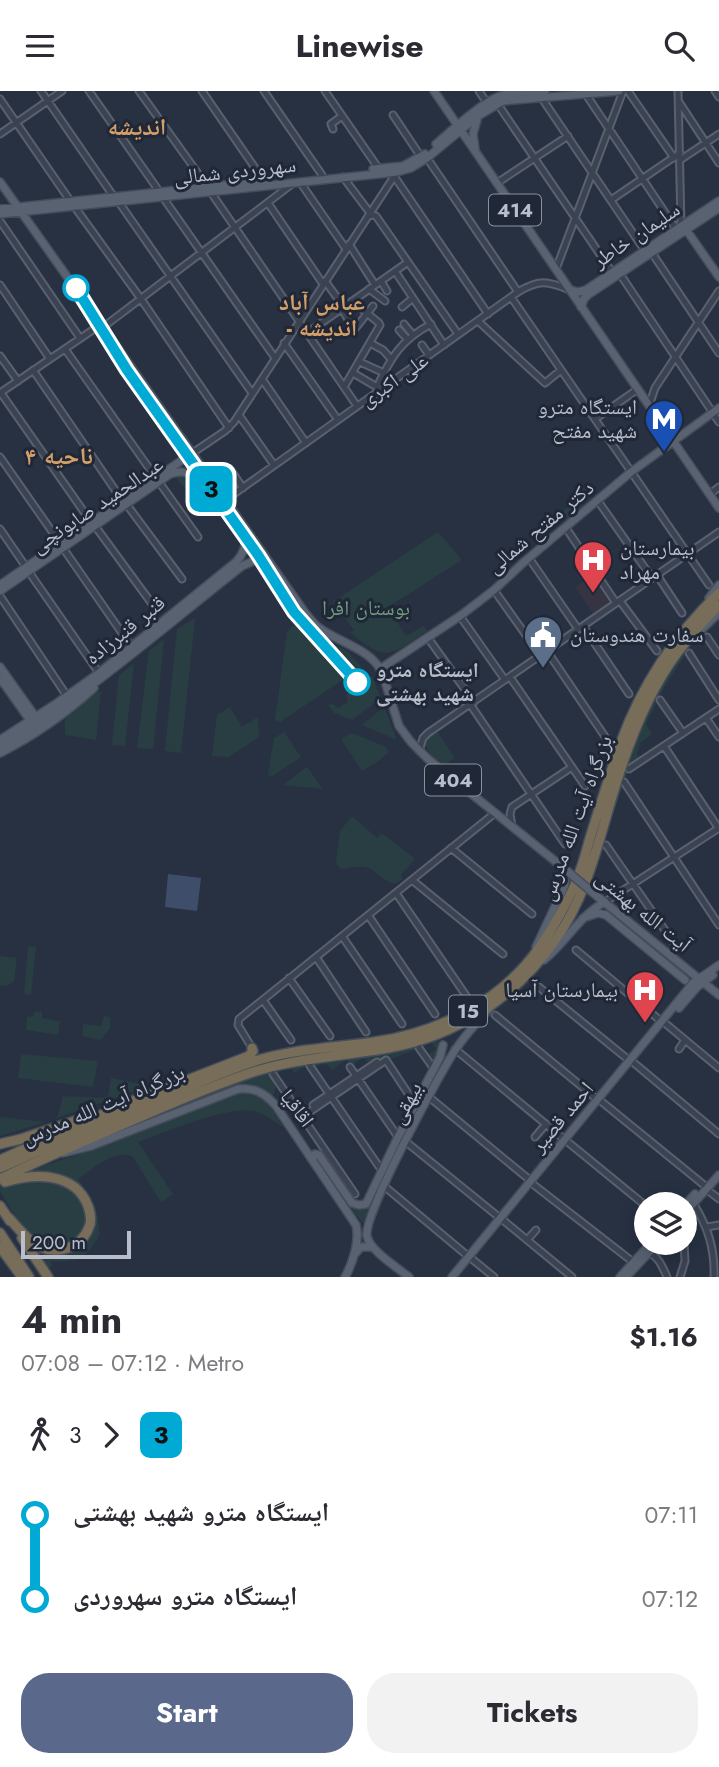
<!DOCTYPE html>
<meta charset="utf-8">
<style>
:root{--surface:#fff;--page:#f2f2f3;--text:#2b2b33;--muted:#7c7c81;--accent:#59688b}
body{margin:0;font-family:Jost,"Noto Naskh Arabic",sans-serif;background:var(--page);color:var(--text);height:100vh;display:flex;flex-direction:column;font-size:26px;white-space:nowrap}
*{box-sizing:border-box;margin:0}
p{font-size:23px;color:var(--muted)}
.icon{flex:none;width:38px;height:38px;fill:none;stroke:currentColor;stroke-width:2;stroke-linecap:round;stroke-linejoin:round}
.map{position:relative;height:1186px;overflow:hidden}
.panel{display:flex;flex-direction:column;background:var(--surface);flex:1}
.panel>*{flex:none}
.badge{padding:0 14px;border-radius:10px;font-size:24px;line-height:46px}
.tools{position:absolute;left:634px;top:1101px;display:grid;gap:14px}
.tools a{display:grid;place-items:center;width:63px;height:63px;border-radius:50%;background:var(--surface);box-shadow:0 4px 18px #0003;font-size:35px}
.scale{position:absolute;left:21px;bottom:18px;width:110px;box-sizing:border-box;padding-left:7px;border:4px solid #b8becc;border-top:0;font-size:19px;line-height:24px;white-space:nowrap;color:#b8becc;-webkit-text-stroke:5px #202837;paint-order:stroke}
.map>.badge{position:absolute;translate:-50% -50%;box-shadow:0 0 0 4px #fff}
.legs{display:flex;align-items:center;gap:10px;height:77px;padding:0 21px;font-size:23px}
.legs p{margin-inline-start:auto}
.overview{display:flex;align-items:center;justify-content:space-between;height:119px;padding:0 21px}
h1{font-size:38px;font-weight:700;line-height:52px}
.button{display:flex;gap:14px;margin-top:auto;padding:14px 21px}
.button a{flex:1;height:80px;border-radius:28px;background:var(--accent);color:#fff;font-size:28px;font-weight:700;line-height:80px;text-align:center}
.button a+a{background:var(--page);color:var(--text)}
ul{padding:0 21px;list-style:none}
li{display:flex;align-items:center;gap:24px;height:84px;font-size:26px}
li i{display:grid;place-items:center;width:10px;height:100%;margin:0 9px;background:currentColor}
li i::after{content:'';width:18px;height:18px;margin:-9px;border:5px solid;border-radius:50%;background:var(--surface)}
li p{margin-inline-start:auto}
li:first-child i{background:linear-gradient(#0000 50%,currentColor 0)}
li:last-child i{background:linear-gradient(currentColor 50%,#0000 0)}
header{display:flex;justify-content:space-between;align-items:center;height:91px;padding:0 21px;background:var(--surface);font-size:32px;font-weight:700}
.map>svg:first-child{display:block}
.medical{fill:#363343}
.green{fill:#293e43}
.water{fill:#3d4d6a}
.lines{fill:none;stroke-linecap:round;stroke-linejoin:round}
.minor-casing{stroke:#59616f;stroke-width:9}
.major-casing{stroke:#454c5b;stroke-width:10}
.highway-casing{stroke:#464e5c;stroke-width:12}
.minor{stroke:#3b4352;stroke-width:5}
.major{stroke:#596271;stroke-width:7}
.highway{stroke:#776d58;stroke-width:9}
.major-bridge-casing{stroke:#454c5b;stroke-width:10;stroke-linecap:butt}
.major-bridge{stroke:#596271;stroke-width:7}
.line-1-casing{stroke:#fff;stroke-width:16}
.line-1{stroke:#00aad4;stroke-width:10}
.stop-1-dot{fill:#fff;stroke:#00aad4;stroke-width:3.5}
.labels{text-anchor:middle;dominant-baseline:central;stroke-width:6;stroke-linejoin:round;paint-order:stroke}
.shield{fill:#202837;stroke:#8a919f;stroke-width:2}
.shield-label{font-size:19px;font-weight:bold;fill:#b8becc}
.street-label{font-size:21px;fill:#b8becc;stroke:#202837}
.poi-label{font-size:21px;fill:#b8becc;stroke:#202837;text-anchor:end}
.park-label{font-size:21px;fill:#709c7d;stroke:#202837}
.stop-label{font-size:21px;font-weight:bold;fill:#b8becc;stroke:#202837;text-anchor:start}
.neighbourhood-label{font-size:23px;font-weight:bold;fill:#d59f6a;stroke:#202837}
.quarter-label{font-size:24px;font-weight:bold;fill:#d59f6a;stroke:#202837}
</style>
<header><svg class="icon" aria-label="menu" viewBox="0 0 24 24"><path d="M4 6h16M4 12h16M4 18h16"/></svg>Linewise<svg class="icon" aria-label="search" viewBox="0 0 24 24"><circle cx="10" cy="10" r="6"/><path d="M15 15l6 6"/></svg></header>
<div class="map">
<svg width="719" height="1186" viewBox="0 0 719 1186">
<rect width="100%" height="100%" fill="#273142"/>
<path class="medical" d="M594 483 612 510 593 523 575 496Z"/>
<path class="green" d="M177 385C191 386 202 396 209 407L198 412 177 388Z
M585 396 594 404 568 429 555 430Z
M438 441 462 469 388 516 406 545 424 535 427 540C391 564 386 573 350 541L354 539 333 511Z
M195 527 181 662 165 660 177 538Z
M300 529 327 550 347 560 362 576 280 631 275 629 287 540Z
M164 548 153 658 137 657 149 560Z
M683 563 685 564 665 595 646 633 652 643 640 652 637 662 639 666 630 674 611 729 609 730 627 668 665 589Z
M134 572 125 655 112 654 119 585Z
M372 585 381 607 352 629 334 622 328 614 332 613 338 617 348 611 346 604Z
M101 601 96 649 65 644V627L95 602Z
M230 616 242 636 258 626 259 646 229 666 212 665 217 624Z
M384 616 397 649 362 634Z
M437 640 455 667 444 674 431 664 425 654 426 646Z
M284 641 301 666 271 686 268 683 274 647Z
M352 642 386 656 389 661 380 669 362 680 341 648Z
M307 676 323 698 283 694Z
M352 725 377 747 382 742 415 768 401 784 403 788 395 793C381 790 376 778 365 776 358 775 349 777 341 778L337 774 336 770 340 740Z
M28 856H36L31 904 24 903Z
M0 865 17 867 14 890 7 895 0 894Z
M35 920 42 921V927L60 930 58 944 26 939 27 925 33 926Z
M104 925 110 926V937L101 949 82 945 83 933 101 935Z
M435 948C443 958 438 965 434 975L427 965 436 958 432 952 391 968 378 967 370 972 363 967 351 974 346 969 332 979 327 973 302 977 294 982 292 978H284L269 983 276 996 273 1005 254 995 239 994 90 1054 89 1052 236 990 282 976 407 957Z
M21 963 98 970 93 996 18 987Z
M111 987 149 995 57 1027 63 1005 101 1007 108 1005Z
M241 1001C265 1002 272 1019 284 1037 275 1031 265 1023 255 1020 229 1014 165 1041 138 1051L173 1103 161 1111 133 1066C115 1057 93 1078 78 1088L96 1117 100 1143C86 1168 79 1171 51 1170L52 1175 46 1178 36 1163 39 1160C60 1166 78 1164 90 1144L82 1100 30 1082 29 1080 91 1059Z
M416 1020H417L367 1130 363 1132 348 1114 344 1113 317 1068H318L351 1116C361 1119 365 1117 371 1109Z
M0 1026 46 1031 0 1045Z
M34 1088C46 1090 60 1091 70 1098 105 1123 77 1171 40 1152 24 1144 10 1115 0 1100V1095L20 1089Z"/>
<path class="water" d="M168 783 201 787 197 820 165 816Z"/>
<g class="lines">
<g class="minor-casing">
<path id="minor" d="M41 0 114 106
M89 0 159 100
M139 0 207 95
M202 0 264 90
M264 0 322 84
M325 0 379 78
M479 0 487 12
M628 0 674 67
M678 0 681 135
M715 0 719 6
M585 2 676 138
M541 6 645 160
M0 8 71 111
M679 11 719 72
M497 12 612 181
M393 24 421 66
M333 38 331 33 342 25
M0 43 62 0
M427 67 518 201
M680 69 719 43
M394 85 488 223
M343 86 370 122
M300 91 346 158
M497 92 568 45
M210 100 357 315
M162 105 275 267
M611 109 680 62
M118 110 252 302
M268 112 323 193
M74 115 141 208 229 337
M368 125 373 124 376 125 458 243
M0 130 80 247
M349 153 375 194
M652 162 719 262
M556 178 623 0
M395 180 444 254
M620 183 719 331
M325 190 344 216
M381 190 387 200
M0 194 50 268
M369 198 385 210
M511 206 709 494
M402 216 413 207
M342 218 354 239 373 215
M478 230 545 292 561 279
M404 233 413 244
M102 237 292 93
M399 239 408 249
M307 242 408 171
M284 252 338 329
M370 252 383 259 391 268
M422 254 429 264
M65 258 156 387
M0 265 18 290
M360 271 384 282
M33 279 122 409
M353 282 377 296C391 266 401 249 431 233
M262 288 306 352
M344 296 380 234 379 232 352 210
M0 302 100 234
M1 302 91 431
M651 317V309L655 297 719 200
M239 324 274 374
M595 328 638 298
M191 363 225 340 234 331 397 81
M0 366 60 452
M230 378 243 397
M159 391 198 446
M710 403 719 396
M224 410 518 201C539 188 548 190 570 199
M598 410 652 487
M127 414 182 488
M95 435 155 517
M566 437 616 512
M0 438 26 476
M63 457 133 558
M529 467 578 538
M29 481 99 582
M657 484 682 522
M494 499 540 564
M0 505 67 605
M620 510 657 560
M460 525 505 589
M583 535 629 603
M707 546 719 564
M428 547 474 611
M547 560 608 650
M689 562 719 609
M510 586 585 695
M660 609 683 642
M470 613 565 753
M706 627 719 646
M664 655 719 738
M419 660 423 647 428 642 719 441
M629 678 719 618
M624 691 719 834
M512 735 510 723 512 716 572 676
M606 754 678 858
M451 757 532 823
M412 789 503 863
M396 802 467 906
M605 811 719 737
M368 824 435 923
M342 845 402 933
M576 859 662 931
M316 866 366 941
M289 887 330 945
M539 896 630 970
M263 909 291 949
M495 924 598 1009
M666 933 719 977
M252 957 238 934 239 928 495 722
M419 957 434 978
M455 958 565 1049
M679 958 685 949
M634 972 719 1043
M310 975 382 1080
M350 976 398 1046
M273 983 355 1103
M429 1006 531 1090
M602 1011 704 1094
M313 1014 377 971 379 974
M302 1026 386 969 415 1013
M535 1046 546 1033
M405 1050 500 1127
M569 1052 646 1115
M534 1094 633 1171
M384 1095 469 1166
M706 1098 719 1108
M693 1112C708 1136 715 1158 714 1186
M504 1130 572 1186
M707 1136 719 1134
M527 1149 536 1139
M648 1162C658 1164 663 1177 667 1186
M472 1168 494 1186
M680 1186 685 1170 684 1152"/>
</g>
<g class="major-casing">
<path id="major" d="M434 0 719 417
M436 53C451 40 482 11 500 5 514 0 531 1 545 0
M475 58 473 43 477 29
M373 78 403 75 425 63
M0 91 306 523C310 527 313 532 318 536 337 551 370 557 382 581L399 635 411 651 428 668 560 774 565 784V794L536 856
M0 118 264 90
M0 123 397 81 411 77 427 67 478 25 503 10 619 0
M685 137 719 186
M571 199 578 201 586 199 719 110
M581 216 584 208 589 203 719 117
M0 494 191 363
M0 500 170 383C186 377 197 386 210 394
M709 507 719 494
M701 539 719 522
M0 576 37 628
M380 578 460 525 494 499 524 471 631 381 719 317
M0 587 32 632
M0 649 54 614 99 582 236 471C246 460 246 452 245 438
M0 657C87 604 163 537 242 475L256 469 268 470
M0 662C34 645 66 622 94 597
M598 806 719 904
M583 827 598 822 606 824 685 889
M544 869C566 851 580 824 605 811
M679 917 697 896 713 884
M63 1062 91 1055 238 998C254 996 265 1002 276 1015L356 1134C360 1149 353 1172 345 1186
M312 1068 315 1063 319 1064 352 1112 359 1114 366 1113 398 1046 440 966 443 954
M684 1115 695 1103
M684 1123 719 1084
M354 1164 361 1156H373
M409 1186C398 1177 369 1159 367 1145 363 1124 440 981 456 958 466 943 478 930 490 917
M452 1186 693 892 719 874
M620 1186 651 1152
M626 1186 658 1152"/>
</g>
<g class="highway-casing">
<path id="highway" d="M167 997 249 965 253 960 252 957
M0 1053 21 1048 78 1029
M0 1069 130 1011 152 1003 173 997
M0 1077C47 1056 94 1036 141 1016 176 1001 212 985 249 972 289 958 332 957 374 951 438 942 501 911 539 857 551 840 562 821 571 802 580 785 585 765 590 747 600 715 610 683 621 651 642 594 675 544 719 502
M0 1088C46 1066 93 1046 140 1026 177 1010 214 994 253 981 297 967 343 965 388 957 457 945 517 905 556 848 588 803 599 747 615 696 629 650 648 601 677 562 690 545 704 529 719 514
M5 1091C35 1082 75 1081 88 1115 90 1121 92 1130 89 1136 82 1156 59 1164 40 1156 28 1150 18 1137 9 1127
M0 1115 10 1130
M0 1142 29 1186
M22 1147 48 1186
M0 1156 22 1186"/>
</g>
<use href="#minor" class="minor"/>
<use href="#major" class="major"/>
<use href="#highway" class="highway"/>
<g class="major-bridge-casing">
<path id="major-bridge" d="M560 774 598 806"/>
</g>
<use href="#major-bridge" class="major-bridge"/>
</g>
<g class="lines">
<g class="line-1-casing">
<path id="line-1" d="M76 197 127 279 258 464 294 521 357 591"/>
</g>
<use href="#line-1" class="line-1"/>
</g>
<defs>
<g id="metro-pin" transform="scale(2.0125)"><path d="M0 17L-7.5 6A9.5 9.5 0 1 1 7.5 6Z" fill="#1a4fb4" stroke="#202837"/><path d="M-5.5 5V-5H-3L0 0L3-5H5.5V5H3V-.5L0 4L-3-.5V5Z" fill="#fff"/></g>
<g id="hospital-pin" transform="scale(2.0125)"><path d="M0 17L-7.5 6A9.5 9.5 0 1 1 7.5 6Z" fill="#e0444e" stroke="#202837"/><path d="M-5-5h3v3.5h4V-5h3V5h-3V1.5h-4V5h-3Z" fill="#fff"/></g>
<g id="civic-pin" transform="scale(2.0125)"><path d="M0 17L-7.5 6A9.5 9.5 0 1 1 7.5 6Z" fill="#5c6f8a" stroke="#202837"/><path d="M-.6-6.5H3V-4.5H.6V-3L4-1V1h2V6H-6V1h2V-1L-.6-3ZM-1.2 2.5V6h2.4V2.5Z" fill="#fff"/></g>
</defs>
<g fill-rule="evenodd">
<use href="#metro-pin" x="664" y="328"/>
<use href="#hospital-pin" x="593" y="469"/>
<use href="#civic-pin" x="543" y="544"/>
<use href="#hospital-pin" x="645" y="899"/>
</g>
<g class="stop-1-dot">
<circle cx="76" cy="197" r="12"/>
<circle cx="357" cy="591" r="12"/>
</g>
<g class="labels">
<g class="shield">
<rect x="489" y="103.5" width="52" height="31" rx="5"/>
<rect x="425" y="673.5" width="56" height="31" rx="5"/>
<rect x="449" y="904.5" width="38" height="31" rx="5"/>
</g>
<g class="shield-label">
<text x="515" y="119">414</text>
<text x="453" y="689">404</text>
<text x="468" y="920">15</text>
</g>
<g class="street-label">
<text transform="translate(235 80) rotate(-6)">سهروردی شمالی</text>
<text transform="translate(636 144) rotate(-34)">سلیمان خاطر</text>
<text transform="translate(394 289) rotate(-35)">علی‌ اکبری</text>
<text transform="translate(97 414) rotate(-34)">عبدالحمید صابونچی</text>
<text transform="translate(540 436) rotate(-40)">دکتر مفتح شمالی</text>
<text transform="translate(125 539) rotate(-39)">قنبر قنبرزاده</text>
<text transform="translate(576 727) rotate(-70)">بزرگراه آیت الله مدرس</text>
<text transform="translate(643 820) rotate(39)">آیت الله بهشتی</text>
<text transform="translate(406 1012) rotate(-62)">بیهقی</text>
<text transform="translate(103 1014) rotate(-23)">بزرگراه آیت الله مدرس</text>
<text transform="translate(297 1017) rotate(53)">اقاقیا</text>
<text transform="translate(562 1026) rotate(-50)">احمد قصیر</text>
</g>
<g class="poi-label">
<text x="637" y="316">ایستگاه مترو<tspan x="637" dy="24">شهید مفتح</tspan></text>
<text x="620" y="457" text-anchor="start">بیمارستان<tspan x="620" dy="24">مهراد</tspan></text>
<text x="570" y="544" text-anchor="start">سفارت هندوستان</text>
<text x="618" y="899">بیمارستان آسیا</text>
</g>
<g class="park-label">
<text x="366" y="517">بوستان افرا</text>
</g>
<g class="stop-label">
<text x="376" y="579">ایستگاه مترو<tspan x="376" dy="24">شهید بهشتی</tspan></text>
</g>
<g class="neighbourhood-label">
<text x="137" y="36">اندیشه</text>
<text x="322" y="211">عباس آباد<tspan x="322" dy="26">- اندیشه</tspan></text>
</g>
<g class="quarter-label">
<text x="59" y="364">ناحیه ۴</text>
</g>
</g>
</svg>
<div class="tools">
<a><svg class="icon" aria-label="layers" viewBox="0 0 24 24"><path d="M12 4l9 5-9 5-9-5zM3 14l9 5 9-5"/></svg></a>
</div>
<div class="scale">200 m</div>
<b class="badge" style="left:211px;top:398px;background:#00aad4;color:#111">3</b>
</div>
<section class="panel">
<div class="overview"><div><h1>4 min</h1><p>07:08 – 07:12 · Metro</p></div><b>$1.16</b></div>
<div class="legs"><svg class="icon" aria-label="walk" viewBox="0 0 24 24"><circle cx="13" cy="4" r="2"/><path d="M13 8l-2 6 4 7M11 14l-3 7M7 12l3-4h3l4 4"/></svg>3<svg class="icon" aria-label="forward" viewBox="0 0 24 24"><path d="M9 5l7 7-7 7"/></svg><b class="badge" style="background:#00aad4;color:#111">3</b></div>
<ul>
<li><i style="color:#00aad4"></i><b>ایستگاه مترو شهید بهشتی</b><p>07:11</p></li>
<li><i style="color:#00aad4"></i><b>ایستگاه مترو سهروردی</b><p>07:12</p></li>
</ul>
<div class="button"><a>Start</a><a>Tickets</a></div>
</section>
